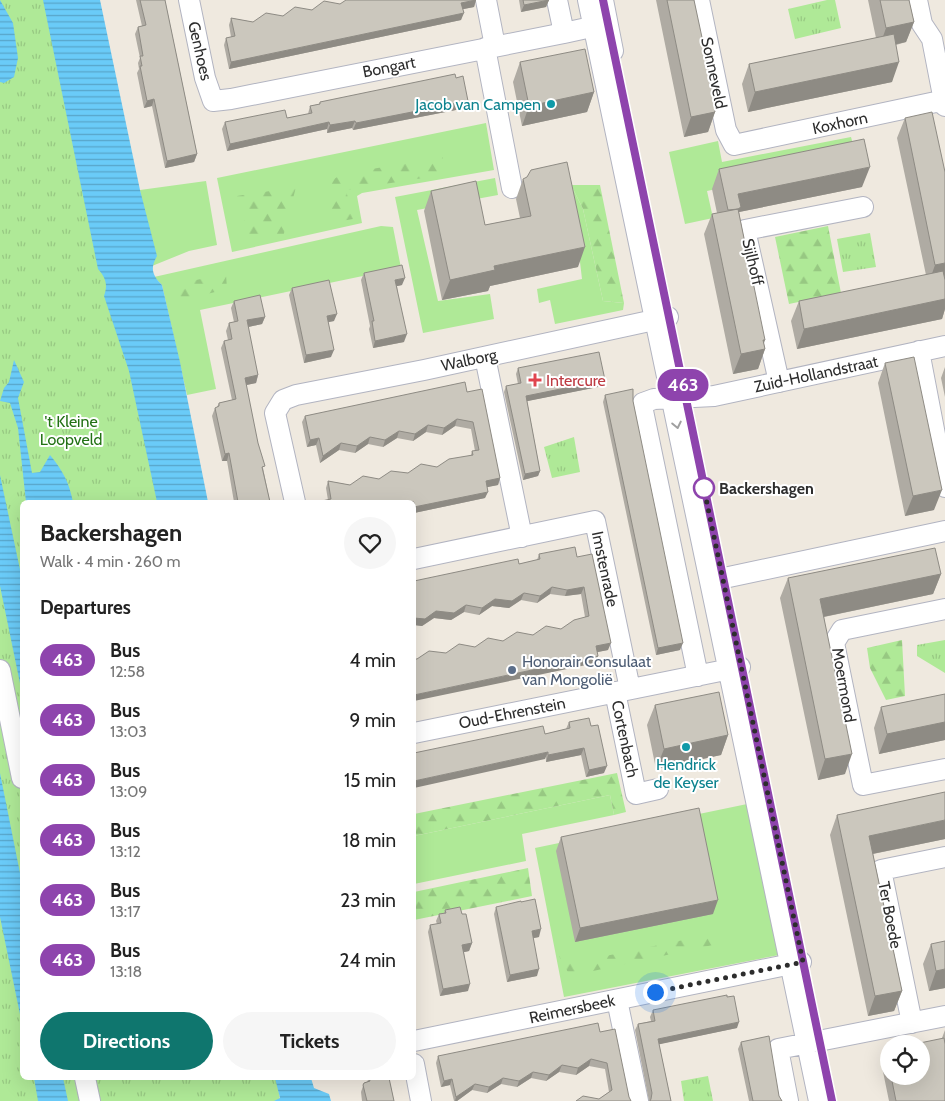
<!DOCTYPE html>
<meta charset="utf-8">
<style>
:root{--surface:#fff;--page:#f6f6f6;--text:#222;--muted:#767676;--accent:#0f766e}
body{margin:0;font-family:Cabin,sans-serif;background:var(--page);color:var(--text);height:100vh;display:flex;flex-direction:column;font-size:19px;white-space:nowrap}
*{box-sizing:border-box;margin:0}
p{font-size:16px;color:var(--muted)}
.icon{flex:none;width:28px;height:28px;fill:none;stroke:currentColor;stroke-width:2;stroke-linecap:round;stroke-linejoin:round}
.map{position:relative;flex:1;overflow:hidden}
.side{position:absolute;left:20px;top:500px;width:396px;height:580px;display:flex;flex-direction:column;background:var(--surface);border-radius:8px;box-shadow:0 5px 20px #0002}
.side>*{flex:none}
.badge{padding:0 10px;border-radius:16px;font-size:18px;line-height:32px}
.fabs{position:absolute;left:880px;top:1035px;display:grid;gap:10px}
.fabs a{display:grid;place-items:center;width:50px;height:50px;border-radius:50%;background:var(--surface);box-shadow:0 5px 20px #0002;font-size:25px}
.you{position:absolute;width:25px;height:25px;margin:-12px;border:4px solid #fff;border-radius:50%;background:#1a73e8;box-shadow:0 0 0 8px #1a73e833}
.map>.badge{position:absolute;translate:-50% -50%;box-shadow:0 0 0 2px #fff}
h2{padding:0 20px;font-size:19px;line-height:45px}
.round{display:grid;place-items:center;flex:none;width:52px;height:52px;border-radius:26px;background:var(--page)}
.headline{display:flex;align-items:center;justify-content:space-between;height:85px;padding:0 20px}
h1{font-size:24px;font-weight:700;line-height:38px}
.action{display:flex;gap:10px;margin-top:auto;padding:10px 20px}
.action a{flex:1;height:58px;border-radius:30px;background:var(--accent);color:#fff;font-size:20px;font-weight:700;line-height:58px;text-align:center}
.action a+a{background:var(--page);color:var(--text)}
ul{padding:0;list-style:none}
li{display:flex;align-items:center;gap:15px;height:60px;padding:0 20px}
li div{flex:1}
li b{display:block;font-size:19px}
li em{font-style:normal}
li .badge{min-width:55px;font-weight:700;text-align:center}
.map>svg:first-child{display:block}
.grass{fill:#afe997}
.forest{fill:url(#forest-firs)}
.park{fill:url(#park-tufts)}
.water{fill:url(#water-rules)}
.lines{fill:none;stroke-linecap:round;stroke-linejoin:round}
.minor-casing{stroke:#b2b4c1;stroke-width:22}
.minor{stroke:#fff;stroke-width:20}
.wall{fill:#afaba3}
.shaded-wall{fill:#8e8b84}
.building{fill:#cbc7bd;stroke:#8e8b84}
.oneway{stroke:#a0a0a0}
.line-casing{stroke:#fff;stroke-width:11}
.line{stroke:#8e44ad;stroke-width:8}
.walk{stroke:#2d2d2d;stroke-width:5;stroke-dasharray:0 9}
.culture-dot{fill:#0f9aa8;stroke:#fff;stroke-width:2}
.health-dot{fill:#e0444e;stroke:#fff;stroke-width:2}
.stop-dot{fill:#fff;stroke:#8e44ad;stroke-width:2.5}
.service-dot{fill:#5c6f8a;stroke:#fff;stroke-width:2}
.labels{text-anchor:middle;dominant-baseline:central;stroke-width:4;stroke-linejoin:round;paint-order:stroke}
.street-label{font-size:16px;fill:#2d2d2d;stroke:#fff}
.culture-label{font-size:16px;fill:#0d838f;stroke:#fff;text-anchor:end}
.health-label{font-size:16px;fill:#be3a42;stroke:#fff;text-anchor:start}
.park-label{font-size:16px;fill:#237215;stroke:#fff}
.stop-label{font-size:16px;font-weight:bold;fill:#2d2d2d;stroke:#fff;text-anchor:start}
.service-label{font-size:16px;fill:#4e5e75;stroke:#fff;text-anchor:start}
</style>
<div class="map">
<svg width="945" height="1101" viewBox="0 0 945 1101">
<defs>
<pattern id="forest-firs" width="22" height="20" patternUnits="userSpaceOnUse" patternTransform="scale(1.25)"><rect width="22" height="20" fill="#afe997"/><path d="M5 1l3.5 6h-7zM16 11l3.5 6h-7z" fill="#97c882"/></pattern>
<pattern id="park-tufts" width="24" height="20" patternUnits="userSpaceOnUse" patternTransform="scale(1.25)"><rect width="24" height="20" fill="#afe997"/><path d="M3 7l-1-3M5 7V3M7 7l1-3M15 17l-1-3M17 17v-4M19 17l1-3" fill="none" stroke="#97c882"/></pattern>
<pattern id="water-rules" width="6" height="5" patternUnits="userSpaceOnUse" patternTransform="scale(1.25)"><rect width="6" height="5" fill="#6acbf8"/><path d="M0 2.5h6" fill="none" stroke="#58a5c9"/></pattern>
</defs>
<rect width="100%" height="100%" fill="#efe9df"/>
<path class="grass" d="M486 123 494 170 362 193 357 196 362 223 232 252 217 178Z
M851 137 857 159 707 191 713 218 685 224 669 152 718 141 722 162Z
M495 178 498 195 417 210 438 301 490 294 494 319 423 333 395 197Z
M206 181 217 245 189 251 152 266 140 190Z
M571 185 583 209 603 301 624 303 623 310 555 324 550 300 539 303 537 289 582 279Z
M381 226 393 227 401 268 200 310 216 389 187 395 162 285 154 277Z
M610 795 614 815 522 834 526 861 414 884V836Z
M752 803 779 955 564 997 535 848Z"/>
<path class="forest" d="M443 157 436 176 346 190 353 219 335 222 326 184 342 174Z
M571 185H600L624 303 603 301 583 209Z
M296 187 283 237 250 238 237 196Z
M828 226 841 293 789 304 775 237Z
M226 274 227 289 183 300 171 285Z
M902 640 905 696 886 700 870 668 867 648Z
M617 773 626 812 614 815 610 795 414 836V814Z
M528 868 532 896 414 920V892Z
M717 935 722 943 570 976 559 956 586 960 698 937Z"/>
<path class="park" d="M0 0H48L159 502H22V892L0 785Z
M827 0H835L841 28 795 39 788 9Z
M870 233 876 267 843 272 837 239Z
M574 437 580 472 552 478 544 447Z
M945 640V673L917 656V645Z
M0 908 22 1015V1078H36L41 1101H0Z
M708 1076 713 1101H684L681 1081Z
M61 1078H277L280 1101H66Z"/>
<path class="water" d="M0 0 13 23 18 58 14 77 4 83 0 82Z
M43 0H100L140 190 157 256C150 268 152 275 162 285L180 362 208 502H157L129 371 104 296C108 285 106 278 98 269Z
M14 360 24 382 18 398 32 473 40 472 50 455C63 471 69 482 73 502H26L18 428 10 403 0 401 4 388 9 382Z
M0 475 22 579V693L0 586Z
M0 773 22 883V1024L0 917Z
M34 1078H63L68 1101H38Z
M275 1078H311L314 1088 329 1094 331 1101H274L280 1098Z"/>
<g class="lines">
<g class="minor-casing">
<path id="minor" d="M189 0 205 78 213 101 231 99 564 33
M486 0 495 46
M557 0 564 33 605 24
M588 0 819 1101
M603 0 613 51
M699 0 726 130 734 145 945 100
M917 0 922 24 932 39 945 106
M485 48 512 188
M919 351 945 487
M485 357 522 537
M779 382 745 230 863 207
M295 502 275 413 283 400 296 395 424 370 668 317
M414 559 595 521 630 689
M710 581 945 531
M945 609 842 630 834 643 863 785 945 769
M0 670 22 778
M698 676 642 406 643 403 654 399 714 396 945 346
M615 692 636 794 658 789
M414 733 740 667
M617 1000 638 1101
M912 1023 881 870 945 857
M414 1041 801 962
M414 1064 421 1101
M85 1078 90 1101
M788 1101 778 1049 945 1016"/>
</g>
<use href="#minor" class="minor"/>
</g>
<path class="wall" d="M136 0H165L197 154 194 162 165 168 152 106 144 108 137 73 139 69 138 63 140 58 135 34 138 27 142 26Z
M476 0 474 7 463 9 461 20 229 69 224 45 226 38 231 37 229 25 231 18 253 22 340 4Z
M519 0H549L546 7 521 12Z
M656 0H694L715 112 708 132 684 137Z
M868 0H909L914 22 906 42 896 45 892 82 748 112 742 84 749 64 876 38Z
M520 62 594 92 587 112 522 126 513 82Z
M456 78 468 101 466 108 353 130 352 128 327 133V129L227 151 222 129 225 122 287 118 308 114 310 106 319 104 320 102Z
M905 118 945 172V309L942 319 797 349 791 321 799 301 926 275 897 138Z
M719 169 862 187 739 212 765 349 758 369 733 374 704 234 712 214 717 213 712 189Z
M523 179 578 267 490 286 488 291 442 300 424 211 431 191 485 225 520 218 516 199Z
M364 273 402 285 397 286 404 342 373 348 369 329 370 326 361 280Z
M292 288 334 321 328 322 331 357 304 363 289 295Z
M234 301 265 317 262 324 248 327 258 375 256 383 246 385 270 502H234L227 461H222L212 416 215 408 217 407 219 403 232 400 221 348 224 341 228 340 226 331 229 323 234 322 231 308Z
M885 363 934 510 905 516 878 383Z
M945 367V397L941 378Z
M518 368 605 380 603 386 527 401 540 471 538 476 523 480 504 392 506 386 518 384 516 374Z
M467 392 500 478 498 485 487 487 485 498 414 513V502H322V501L328 500 326 488 328 481 350 485 437 467 471 455 472 451H475L471 429 455 426 442 435 426 432 413 441 397 438 383 447 368 444 355 453 339 450 320 463 316 445 307 447 302 422 305 416Z
M605 395 633 401 680 650 656 655 603 402Z
M539 554 577 557 608 650 597 652 596 663 417 659 561 629 585 617 581 594 565 596 550 594 537 603 521 600 509 608 492 606 479 615 464 612 451 620 434 618 422 626 414 625 519 564 537 560Z
M941 574 933 594 824 617 845 774 818 780 780 598 788 578Z
M945 694V740L879 754 874 728 881 707Z
M655 705 728 735 721 755 656 769 647 725Z
M569 722 591 726 604 773 586 777 581 755 546 762 545 734 566 729Z
M837 815 945 839 873 854 902 991 894 1011 868 1016 830 835Z
M561 837 713 914 575 942 556 851Z
M496 907 539 937 533 938 537 976 507 982 494 914Z
M445 910 462 914 472 943 469 951 464 952 468 991 440 996 428 932 430 925 437 924 436 921 439 914 444 913Z
M931 944 945 988 929 991 923 964Z
M653 1010 737 1028 659 1044 671 1101H649L635 1030 638 1024 651 1021 650 1017Z
M945 1030V1101H889L881 1062 885 1050 889 1049V1076H921L942 1038Z
M600 1032 629 1097 599 1099 609 1092 605 1069 589 1066 576 1075 559 1072 546 1081 531 1078 517 1087 501 1084 487 1093 472 1090 457 1101H454L450 1085 441 1087 436 1063 438 1056Z
M741 1042 779 1096 782 1101H749L738 1049Z
M369 1078H389L394 1101H362L361 1092 364 1083 367 1082Z"/>
<path class="shaded-wall" d="M476 0 474 7 459 10 461 3Z
M549 0 546 7 521 12 524 5Z
M464 13 461 20 229 69 231 62Z
M914 22 906 42 879 48 886 28Z
M899 62 892 82 748 112 755 92Z
M594 92 587 112 522 126 529 106Z
M154 99 152 106 144 108 147 101Z
M468 101 466 108 353 130 356 123Z
M714 103H716L712 112H715L708 132 684 137 691 117Z
M355 121 352 128 327 133 330 125Z
M329 122 327 129 227 151 230 144Z
M197 154 194 162 165 168 167 161Z
M870 167 862 187 739 212 734 227 738 194Z
M585 247 578 267 490 286 488 291 442 300 450 280 494 266Z
M945 263V281L928 285 935 265Z
M405 278 402 285 393 287 395 280Z
M945 299V309L942 319 797 349 804 329Z
M337 314 334 321 324 323 327 316Z
M265 317 262 324 244 328 247 320Z
M407 334 404 342 373 348 375 341Z
M763 340H765L762 349H765L758 369 733 374 741 354Z
M334 350 331 357 304 363 306 355Z
M258 375 256 383 242 386 245 378Z
M605 380 603 386 523 402 526 396Z
M457 419 455 426 442 435 444 428Z
M428 425 426 432 413 441 415 434Z
M399 431 397 438 383 447 385 440Z
M370 437 368 444 355 453 357 446Z
M319 438 316 445 307 447 310 440Z
M341 443 339 450 320 463 323 456Z
M229 453 227 461H222L225 454Z
M540 471 538 476 523 480 525 474Z
M500 478 498 485 483 488 486 481Z
M942 490 934 510 905 516 913 496Z
M488 492 485 498 414 513V507Z
M941 574 933 594 813 619 820 599Z
M552 587 550 594 537 603 540 596Z
M584 587 581 594 565 596 567 590Z
M524 593 521 600 509 608 492 606 479 615 482 608 495 599Z
M466 605 464 612 451 620 434 618 422 626 414 625V618L436 611Z
M611 643 608 650 593 653 596 646Z
M683 643 680 650 656 655 658 648Z
M598 656 596 663 414 701V695Z
M945 722V740L879 754 887 734Z
M728 735 721 755 656 769 664 749Z
M584 748 581 755 546 762 548 755Z
M548 752 545 759 414 788V781Z
M852 754 845 774 818 780 825 759Z
M607 766 604 773 586 777 589 770Z
M945 820V839L862 856 869 836Z
M718 900 713 914 575 942 580 928Z
M541 929 539 937 529 939 532 931Z
M472 943 469 951 460 953 462 945Z
M539 969 537 976 507 982 510 975Z
M945 969V988L929 991 936 971Z
M470 984 468 991 440 996 443 989Z
M902 991 894 1011 868 1016 875 996Z
M739 1022 737 1028 656 1045 658 1039Z
M591 1059 589 1066 576 1075 578 1068Z
M562 1065 559 1072 546 1081 549 1075Z
M533 1072 531 1078 517 1087 519 1081Z
M503 1078 501 1084 487 1093 489 1087Z
M452 1079 450 1085 441 1087 444 1081Z
M475 1084 472 1090 457 1101H455L456 1097Z"/>
<path class="building" d="M140 0H165L197 154 167 161 154 99 147 101 140 66H142L140 56H143L138 27 146 25Z
M346 0H476L461 3 464 13 231 62 226 38 235 36 231 18 253 22 266 13 283 16 295 7 312 10 324 1 340 4Z
M523 0H549L524 5Z
M667 0H694L716 103H714L715 112 691 117Z
M880 0H909L914 22 886 28Z
M894 34 899 62 755 92 749 64Z
M585 49 594 92 529 106 520 62Z
M455 74 456 78 463 76 468 101 356 123 355 121 330 125 329 122 230 144 225 122 285 110 287 118 312 113 310 106 320 104V102Z
M932 112 945 172V263L935 265 905 118Z
M864 139 870 167 738 194 741 207 738 209 765 340H763L765 349 741 354 712 214 738 209 728 210 719 169Z
M567 162 585 247 494 266 495 270 450 280 431 191 476 181 485 225 531 216 523 179 527 177 531 170Z
M402 265 405 278 395 280 407 334 375 341 372 321H374L364 273Z
M943 271 945 280V299L804 329 799 301Z
M329 280 337 314 327 316 334 350 306 355 292 288Z
M260 295 265 317 247 320 258 375 245 378 258 443 265 466 262 467 270 502H238L229 453 225 454 215 408 219 406V403L236 399 224 341 232 339 229 323 238 321 234 301Z
M599 352 605 380 526 396 540 471 525 474 506 386 521 383 518 368Z
M914 357 942 490 913 496 885 363Z
M465 382 467 392 482 389 500 478 486 481 488 492 414 507V502H323L322 501 331 499 328 481 350 485 363 476 379 479 391 471 408 473 421 464 437 467 449 459 473 455 472 451 479 450 473 422 457 419 444 428 428 425 415 434 399 431 385 440 370 437 357 446 341 443 323 456 319 438 310 440 305 416Z
M633 389V401L683 643 658 648 605 395Z
M575 547 577 557 592 554 611 643 596 646 598 656 414 695V659H417L429 651 446 653 459 644 475 647 488 638 503 641 517 632 533 635 546 626 561 629 574 620 589 616 584 587 567 590 552 587 540 596 524 593 512 601 495 599 482 608 466 605 454 613 436 611 425 619 414 618V581L518 559 519 564 540 559 539 554Z
M935 548 941 574 820 599 852 754 825 759 788 578Z
M719 692 728 735 664 749 655 705Z
M945 694V722L887 734 881 707Z
M589 718 591 726 598 725 607 766 589 770 584 748 548 755V752L414 781V753L543 726 545 734 570 728 569 722Z
M945 792V820L869 836 902 991 875 996 837 815Z
M699 808 718 900 580 928 561 837Z
M535 899 541 929 532 931 539 969 510 975 496 907 521 901V902Z
M460 907 462 914H466L472 943 462 945 470 984 443 989 430 925 441 923 439 914 446 913 445 910Z
M945 941V969L936 971 931 944Z
M727 995V997L734 996 739 1022 658 1039 671 1101H650L651 1099 652 1093 638 1024 655 1021 653 1010Z
M598 1023 600 1032 615 1029 629 1097 631 1101H576L583 1096 599 1099 612 1090 607 1063 591 1059 578 1068 562 1065 549 1075 533 1072 519 1081 503 1078 489 1087 475 1084 456 1097 452 1079 444 1081 438 1056Z
M769 1036 779 1096 782 1101H753L741 1042Z
M944 1038 945 1044V1101H896L891 1076H921V1044H915Z
M889 1049V1066L885 1050Z
M369 1078H389L394 1101H367L363 1085 364 1083 370 1081Z"/>
<defs><path id="oneway-chevron" d="M-2-3.5L2.5 0L-2 3.5" fill="none" stroke-width="1.6" stroke-linecap="round" stroke-linejoin="round" transform="scale(1.25)"/></defs>
<use class="oneway" href="#oneway-chevron" transform="translate(677 425) rotate(78)"/>
<g class="lines">
<g class="line-casing">
<path id="line" d="M603 0 832 1101"/>
</g>
<use href="#line" class="line"/>
<path class="walk" d="M655 992 803 962 703 484 704 488"/>
</g>
<g class="culture-dot">
<circle cx="551" cy="104" r="5"/>
<circle cx="686" cy="747" r="5"/>
</g>
<path class="health-dot" d="M532.5 372.5h5v5h5v5h-5v5h-5v-5h-5v-5h5z"/>
<circle class="stop-dot" cx="704" cy="488" r="10"/>
<circle class="service-dot" cx="512" cy="670" r="5"/>
<g class="labels">
<g class="street-label">
<text transform="translate(200 51) rotate(77)">Genhoes</text>
<text transform="translate(389 67) rotate(-11)">Bongart</text>
<text transform="translate(714 73) rotate(78)">Sonneveld</text>
<text transform="translate(840 123) rotate(-12)">Koxhorn</text>
<text transform="translate(753 262) rotate(77)">Sijlhoff</text>
<text transform="translate(469 360) rotate(-12)">Walborg</text>
<text transform="translate(816 374) rotate(-12)">Zuid-Hollandstraat</text>
<text transform="translate(605 569) rotate(78)">Imstenrade</text>
<text transform="translate(844 685) rotate(80)">Moermond</text>
<text transform="translate(512 713) rotate(-11)">Oud-Ehrenstein</text>
<text transform="translate(625 739) rotate(78)">Cortenbach</text>
<text transform="translate(890 915) rotate(79)">Ter Boede</text>
<text transform="translate(572 1009) rotate(-12)">Reimersbeek</text>
</g>
<g class="culture-label">
<text x="541" y="104">Jacob van Campen</text>
<text x="686" y="764" text-anchor="middle">Hendrick<tspan x="686" dy="18">de Keyser</tspan></text>
</g>
<g class="health-label">
<text x="546" y="380">Intercure</text>
</g>
<g class="park-label">
<text x="71" y="421">'t Kleine<tspan x="71" dy="18">Loopveld</tspan></text>
</g>
<g class="stop-label">
<text x="719" y="488">Backershagen</text>
</g>
<g class="service-label">
<text x="522" y="661">Honorair Consulaat<tspan x="522" dy="18">van Mongolië</tspan></text>
</g>
</g>
</svg>
<div class="fabs">
<a><svg class="icon" aria-label="locate" viewBox="0 0 24 24"><circle cx="12" cy="12" r="6"/><path d="M12 2v4M12 18v4M2 12h4M18 12h4"/></svg></a>
</div>
<div class="you" style="left:655px;top:992px"></div>
<b class="badge" style="left:683px;top:385px;background:#8e44ad;color:#fff">463</b>
<section class="side">
<div class="headline"><div><h1>Backershagen</h1><p>Walk · 4 min · 260 m</p></div><a class="round"><svg class="icon" aria-label="heart" viewBox="0 0 24 24"><path d="M12 20l-8-8c-3-5 5-10 8-4 3-6 11-1 8 4z"/></svg></a></div>
<h2>Departures</h2>
<ul>
<li><span class="badge" style="background:#8e44ad;color:#fff">463</span><div><b>Bus</b><p>12:58</p></div><em>4 min</em></li>
<li><span class="badge" style="background:#8e44ad;color:#fff">463</span><div><b>Bus</b><p>13:03</p></div><em>9 min</em></li>
<li><span class="badge" style="background:#8e44ad;color:#fff">463</span><div><b>Bus</b><p>13:09</p></div><em>15 min</em></li>
<li><span class="badge" style="background:#8e44ad;color:#fff">463</span><div><b>Bus</b><p>13:12</p></div><em>18 min</em></li>
<li><span class="badge" style="background:#8e44ad;color:#fff">463</span><div><b>Bus</b><p>13:17</p></div><em>23 min</em></li>
<li><span class="badge" style="background:#8e44ad;color:#fff">463</span><div><b>Bus</b><p>13:18</p></div><em>24 min</em></li>
</ul>
<div class="action"><a>Directions</a><a>Tickets</a></div>
</section>
</div>
